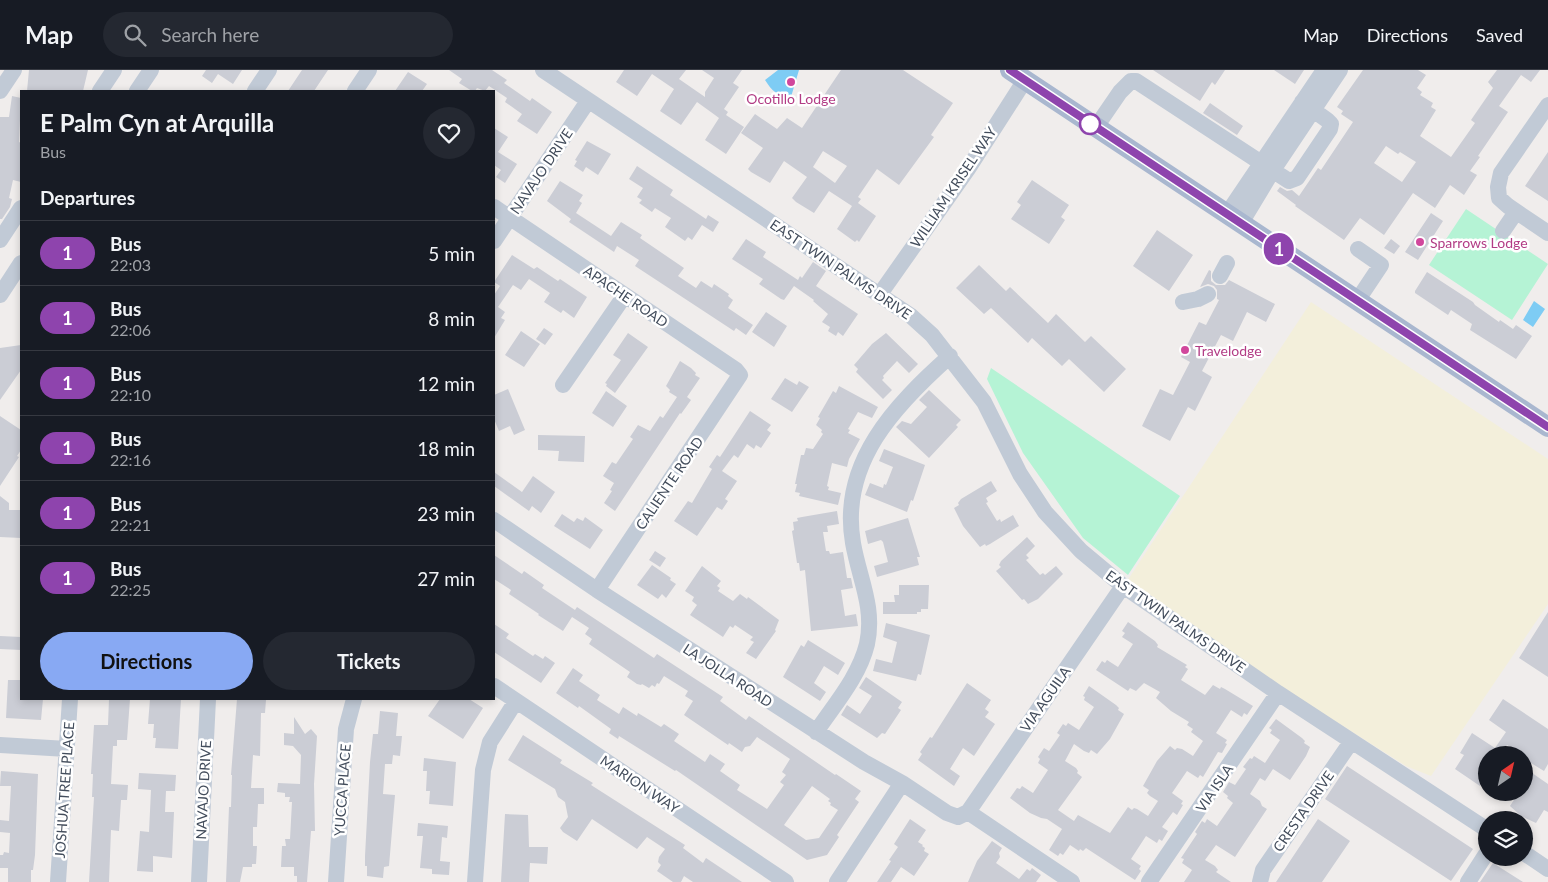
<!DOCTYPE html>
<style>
:root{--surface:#171b24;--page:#242831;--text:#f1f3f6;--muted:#9ea1a6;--line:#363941;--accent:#88a9f3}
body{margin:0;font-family:Lato,sans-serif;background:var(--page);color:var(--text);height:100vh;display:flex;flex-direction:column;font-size:19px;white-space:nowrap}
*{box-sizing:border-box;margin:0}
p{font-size:16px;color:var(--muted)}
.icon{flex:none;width:28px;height:28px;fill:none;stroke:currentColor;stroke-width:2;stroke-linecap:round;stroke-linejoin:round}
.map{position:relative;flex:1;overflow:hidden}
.details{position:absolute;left:20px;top:20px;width:475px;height:610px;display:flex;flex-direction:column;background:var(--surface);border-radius:0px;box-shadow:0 2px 8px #0003}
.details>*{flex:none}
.badge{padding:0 10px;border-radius:16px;font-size:18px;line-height:32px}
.needle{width:32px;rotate:34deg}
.controls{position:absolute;left:1478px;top:676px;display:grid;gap:10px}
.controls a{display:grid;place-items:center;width:55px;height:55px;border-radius:50%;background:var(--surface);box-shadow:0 2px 8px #0003;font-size:25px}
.map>.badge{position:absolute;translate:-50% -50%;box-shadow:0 0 0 2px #fff}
h2{padding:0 20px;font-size:19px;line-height:45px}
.round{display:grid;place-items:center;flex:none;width:52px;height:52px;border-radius:26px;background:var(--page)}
.head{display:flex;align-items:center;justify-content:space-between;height:85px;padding:0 20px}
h1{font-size:24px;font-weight:700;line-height:38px}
.button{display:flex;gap:10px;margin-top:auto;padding:10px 20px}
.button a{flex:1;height:58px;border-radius:30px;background:var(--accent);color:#111;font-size:20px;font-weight:700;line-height:58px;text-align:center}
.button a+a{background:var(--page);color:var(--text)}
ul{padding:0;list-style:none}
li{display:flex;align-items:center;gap:15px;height:65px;padding:0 20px;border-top:1px solid var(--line)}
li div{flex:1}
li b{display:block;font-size:19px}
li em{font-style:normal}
li .badge{min-width:55px;font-weight:700;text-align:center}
header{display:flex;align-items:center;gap:30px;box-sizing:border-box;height:70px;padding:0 25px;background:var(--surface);border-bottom:1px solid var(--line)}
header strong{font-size:24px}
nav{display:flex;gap:28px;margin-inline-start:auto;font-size:18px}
.search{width:350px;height:45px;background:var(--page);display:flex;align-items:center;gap:12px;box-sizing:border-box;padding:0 18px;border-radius:28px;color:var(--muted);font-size:19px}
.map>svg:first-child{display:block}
.green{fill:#b5f3d5}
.sand{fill:#f3efdb}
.water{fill:#7eccf4}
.building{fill:#cbcdd5;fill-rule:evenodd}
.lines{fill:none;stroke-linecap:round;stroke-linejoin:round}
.minor{stroke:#c1cad6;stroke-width:16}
.major{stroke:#a9b7cf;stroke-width:20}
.line-casing{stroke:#fff;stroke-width:11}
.line{stroke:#8e44ad;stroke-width:8}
.hotel-dot{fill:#d1479c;stroke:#fff;stroke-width:2}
.stop-dot{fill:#fff;stroke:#8e44ad;stroke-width:2.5}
.labels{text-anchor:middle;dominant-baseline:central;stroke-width:5;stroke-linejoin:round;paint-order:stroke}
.hotel-label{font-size:14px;fill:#b23c85;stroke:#fff;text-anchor:start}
.street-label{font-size:14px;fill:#434d5c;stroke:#fff}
</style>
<header>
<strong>Map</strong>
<div class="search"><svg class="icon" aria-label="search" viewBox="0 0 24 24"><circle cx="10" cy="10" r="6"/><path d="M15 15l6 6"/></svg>Search here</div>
<nav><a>Map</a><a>Directions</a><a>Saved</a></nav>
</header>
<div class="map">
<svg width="1548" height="812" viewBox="0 0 1548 812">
<rect width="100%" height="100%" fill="#f0edec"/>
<path class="green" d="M1466 139 1548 194 1512 250 1429 195Z
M991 298 1180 426 1128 505 1083 468 1023 383 987 309Z"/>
<path class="sand" d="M1311 232 1548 389V534L1431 706 1406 696 1297 627 1127 511Z"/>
<path class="water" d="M778 0H799L791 27C777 26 772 21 765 10Z
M1534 231 1545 239 1533 257 1523 250Z"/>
<path class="building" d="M29 0H88L83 21H27Z
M206 0H242L233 14 218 4 212 13 202 6Z
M302 0H328L314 21H288Z
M449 0H492L507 10 504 13 530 31 532 28 552 42 537 64 517 51 522 44 505 32 507 28 489 16 485 21 477 18 475 21H472L459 13 462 9Z
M624 0H686L679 9 705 27V22L714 8 702 0H742L733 13 739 17 724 39 728 42 726 45 744 57 726 84 705 70 719 48 715 45 697 32 681 55 660 41 674 19 652 4 637 26 616 12Z
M841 0H903L953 33 931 65 934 67 899 115 877 99 858 127 861 129 858 133 876 146 859 172 857 170 855 172 837 159 852 136 829 121 814 143 796 132 792 128 807 107 784 91 770 113 751 102 748 99 763 78 741 63 755 44 777 59 787 48 802 58ZM823 81 847 96 835 113 813 97Z
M1153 0H1225L1215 15 1212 12 1200 31Z
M1274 0H1304L1295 14Z
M1363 0H1418L1426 5 1417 18 1422 22 1420 25 1433 33 1431 37 1436 40 1420 66 1451 87 1475 53 1471 50 1493 18 1488 12 1497 0H1540L1531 12 1521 5 1499 36 1508 42 1478 86 1480 87 1470 101 1477 105 1464 125 1450 115 1435 138 1413 123 1384 165 1360 148 1344 170 1295 136 1296 135 1277 121 1280 117 1287 121 1292 120 1299 126 1318 98 1321 100 1353 52 1341 44 1343 41 1337 37ZM1386 76 1398 84 1400 82 1416 92 1402 112 1374 93Z
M408 2 427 14 422 21H395Z
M12 26 21 28 19 72 21 73V112L13 110 9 128 12 129 10 137 2 149H0V47H9Z
M1210 33 1243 56 1237 65 1203 43Z
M494 58 508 67 498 82 517 94 505 113 496 107 501 100 494 95Z
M587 71 611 84 598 105 586 97 583 102 574 96 577 91 575 90Z
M1548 82V131L1525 116Z
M637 96 673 120 670 125 706 149 708 145 719 152 713 162 702 155 692 170 688 167 685 171 665 157 671 148 655 138 652 142 639 133 642 130 637 127 643 118 629 109Z
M1032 110 1069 135 1061 147 1065 150 1049 174 1011 149 1021 135 1017 132Z
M560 111 583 125 579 131 582 133 576 143 611 166 621 152 642 165 640 168 684 198 678 206 696 218 701 211 712 218 714 214 729 224 728 226 733 230 728 238 753 255 746 265 736 258 734 261 635 196 639 190 617 176 614 182 569 152 571 149 547 131Z
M1431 143 1443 151 1418 190 1405 182Z
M1157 160 1193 185 1169 221 1133 196Z
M746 169 766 182 763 187 798 210 800 206 802 208 813 192 826 201 816 216 858 244 843 266 838 262 836 266 828 261 830 257 822 252 828 244 813 231 814 230 794 216 784 230 781 229 759 214 763 209 732 189Z
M1391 169 1400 176 1394 184 1384 178Z
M512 185 534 199 537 197 558 211 560 209 587 227 574 248 563 240 561 243 544 232 550 223 529 209 521 220 513 215 498 237 505 242 501 248 505 250 494 268V225L500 216 494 212Z
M979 195 1006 221 1010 217 1048 253 1056 244 1085 272 1091 266 1126 299 1104 322 1069 289 1062 296 1032 268 1028 273 991 238 984 244 956 218Z
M1209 200 1211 201V211L1216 215H1225L1229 210 1275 234 1266 252 1247 242 1233 271 1221 265 1202 301 1212 307 1195 341 1188 337 1170 371 1142 356 1160 319 1173 325 1190 292 1181 287 1199 252 1206 255 1219 230 1217 229V220L1214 216 1208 214 1200 217Z
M1427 202 1473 232 1475 235 1499 252 1500 250 1513 259 1516 255 1532 266 1516 289 1470 260 1472 254 1451 240 1448 245 1415 223V221Z
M766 242 787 256 774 277 752 262Z
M544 258 553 264 545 275 536 269Z
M521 261 540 274 524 297 505 285Z
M628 263 648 277 615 323 606 316 607 314 605 313 621 290 613 285Z
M886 263 918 294 909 303 897 291 883 306 884 308 882 310 892 320 883 329 856 302 858 299 854 295 872 274Z
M21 275V300L0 330V278Z
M680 291 691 298 696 303 695 305 700 308 687 327 691 330 681 344 680 343 615 441 604 433 612 421 610 420 614 413 603 406 612 392 616 394 633 369 630 367 638 355 650 361 660 346 663 348 677 327 669 322 670 320 666 316Z
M785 308 797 315 799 311 809 317 792 342 771 329Z
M839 316 878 337 872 348 858 342 848 359 850 360 848 363 860 369 849 389 847 397 832 393 827 416 829 417 828 420 841 423 838 435 799 426 800 423 795 422 797 414H795L801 385H804L806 378 813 379 823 364 821 362 822 360 816 355 820 348 818 347 833 321 836 323Z
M508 319 525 360 514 365 510 356 499 361 494 349V325Z
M929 320 961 350 956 355 958 357 929 388 896 357 902 351 911 354 927 337 919 330Z
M606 321 627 336 613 357 592 343Z
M750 341 771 355 767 360 771 363 761 378 756 375 754 379 747 374 738 388 734 385 722 401 737 411 725 429 728 431 722 440 717 437 697 466 674 451 688 431 692 433 712 399 709 397 717 385 720 387Z
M0 346 21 360V380L17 386 19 387 0 416Z
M538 365 585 366 584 392 558 391 559 381 538 380Z
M884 379 925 395 913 431 911 430 907 442 865 425 870 413 883 418 884 414 886 415 893 397 879 391Z
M494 402 522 422 533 406 555 422 541 443 532 436 529 441 494 416Z
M991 411 997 421 986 428 988 432 986 433 997 451 1000 449 1001 452 1013 445 1019 456 990 474 986 476 985 474 980 477 963 456 954 438 959 435 958 433 961 429Z
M0 426 9 433V440H21V468L0 467Z
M837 441 839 454 827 456 828 462H823L826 481H829L830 484 843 482 847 508H851L853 518 841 520 845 546 856 544 858 556 811 561 805 500 800 501 799 493H797L792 461 794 460 793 452 798 451 797 448 802 447Z
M562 444 574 452 577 448 583 451 585 447 603 460 590 479 554 456Z
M908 448 920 487H917L919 495 877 507 874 496 888 492 883 472 881 470 868 474 865 461Z
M1027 467 1035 476 1026 485 1029 488 1026 490 1040 505 1043 503 1045 505 1056 496 1063 504 1038 529 1028 534 1024 529 1022 530 996 501 1001 497 999 495 1001 491Z
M655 481 666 488 660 497 649 490Z
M494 485 522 504 524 501 544 515 542 518 575 540 577 537 654 588 657 584 723 627 720 631 746 650 749 646 835 705 836 704 861 721 855 729 859 732 837 765 839 767 827 785 807 790 676 700 675 701 619 666 618 669 609 663 611 659 579 636 578 638 556 623 573 598 583 605 579 611 600 625 597 630 619 644 623 637 637 646 638 643 661 657 664 654 679 664 674 671 705 692 710 684 725 694 720 701 740 715 737 720 767 739 784 715 780 712 786 705 782 702 790 689 757 667 750 676 745 677 742 682 729 673 728 675 684 645 693 631 685 626 688 621 664 606 659 614 657 613 655 617 652 615 649 618 642 614 641 615 637 614 627 607 630 602 589 574 592 569 585 564 589 558 572 547 563 561 538 545 539 544 509 524 511 520 494 509ZM812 716 830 729 828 731 831 733 830 735 838 740 819 768 806 770 784 755Z
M652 495 671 508 670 510 676 514 666 528 662 524 658 529 637 515Z
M702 496 721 511 717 516 720 518 718 521 733 531 740 524 747 529 748 527 779 550 775 560 776 561 756 589 746 583 754 572 750 570 753 567 735 555 733 558 730 556 723 567 690 545 697 535 692 531 694 527 685 521Z
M899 515H929L928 539H921V542H917V544H883V532H895L894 525H899Z
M1548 542V607L1519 588Z
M1128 552 1155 571 1158 575 1157 577 1187 595 1185 597 1188 599 1181 610 1205 625 1213 615 1220 619 1221 617 1225 619 1253 636 1247 645 1244 643 1242 647 1231 640 1216 663 1227 670 1225 673 1227 674 1222 683 1218 682 1203 707 1200 705 1198 708 1187 701 1172 723 1183 731 1181 734 1183 735 1177 745 1173 742 1162 757 1168 761 1162 771 1159 769 1157 773 1146 766 1131 789 1141 796 1139 799 1141 801 1135 810 1086 778 1083 781 1080 779 1079 781 1070 775 1063 785 1060 783 1058 786 1049 780 1062 759 1047 749 1041 748 1030 743 1010 728 1017 718 1020 719 1022 716 1033 723 1048 700 1038 693 1040 689 1038 687 1044 678 1049 681 1060 665 1057 663 1063 654 1066 656 1068 653 1079 660 1094 637 1084 630 1085 627 1083 626 1089 616 1116 635 1119 638 1118 640 1124 644 1110 669 1097 684 1091 680 1089 683 1084 681 1074 674 1065 691 1076 698 1078 701 1077 703 1082 707 1058 740 1074 751 1078 745 1110 763 1128 737 1132 740 1134 738 1137 739 1148 746 1158 731 1150 726 1147 723 1149 720 1143 716 1157 691 1170 676 1175 680 1177 678 1182 679 1193 686 1203 671 1191 662 1193 659 1187 655 1189 652 1171 641 1156 628 1160 622 1144 613 1136 621 1130 618 1128 621 1096 600 1102 591 1105 593 1107 590 1118 597 1133 574 1122 567 1125 563 1122 561Z
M886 553 930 565 921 605 918 604 916 611 873 601 876 589 892 593 897 572 883 567Z
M494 554 509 564 506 568 533 586 535 584 543 589 545 586 555 593 541 613 494 582Z
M0 566 21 567V580L0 579Z
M808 570 845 593 838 605 824 596 814 613 826 622 820 631 783 607 801 575 804 577Z
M866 607 902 632 898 638 901 640 885 664 882 663 877 668 841 645 847 635 860 644 872 626 859 618Z
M8 610H21V629H43L41 650 6 648Z
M967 613 991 630 985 639 989 642 985 647 995 654 974 686 963 678 950 699 960 706 954 716 918 690 922 684 920 682 930 667 932 668Z
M109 629H130L127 670H117V676H113L111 714 128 715 127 730H121L119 761 111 760 109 812H89L94 727H92L93 704H91L94 655H108Z
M150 629H181L178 679 155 678 156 668H153L154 654H148Z
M237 629 266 630 265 643H261L260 686 253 685 251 718H264V734H258L257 757H253V776H257L256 794H252V797H243L240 812H226L229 737H231L232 705H231Z
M440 629H469L483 638 463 669 428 646Z
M1503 629 1548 659V694L1544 701 1526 690 1524 685 1507 675 1502 683 1505 685H1486V707L1480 716 1455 699 1464 685 1460 683 1472 663 1495 678 1506 662 1489 650Z
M380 641 398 643 396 666H402L400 686 393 685 392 694H385L383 724 395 725 389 796 384 797 383 808 367 806V796H365V786L370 692 373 664H378Z
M294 647 305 664 311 659 317 666 314 714 315 761H311L307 812H297V806H294V797H281L282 776H286L285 769H290L292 732H289L290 727H285V723L277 722 278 713 300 714 301 685 293 676 284 675V663L294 664Z
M1276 649 1302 668 1305 671 1304 673 1310 677 1306 686 1290 710 1273 699 1265 711 1260 708 1250 724 1260 731 1262 736 1267 739 1235 787 1216 775 1205 790 1215 796 1218 800 1216 802 1231 812H1184L1192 800 1182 793 1184 789 1181 788 1197 764 1195 762 1202 751 1205 753 1207 749 1217 756 1233 733 1227 728 1228 726 1223 722 1229 712 1235 715 1246 699 1243 697 1250 688 1252 689 1254 686 1265 693 1280 670 1270 663 1272 660 1269 658Z
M523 665 562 690 560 693 593 713 591 715 685 775 683 778 703 793 706 788 742 812H693L684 806 681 812H673L657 801 661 795 658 792 659 787 665 779 647 767 637 779 592 749 577 771 563 762 560 758 568 747 565 732 558 727 555 719 508 690Z
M424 688 456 692 453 736 429 734 430 721H426L427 701H423Z
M1347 696 1473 779 1451 811 1325 729Z
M1 701 38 704 35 785 33 800H31V812H8V798H0V785H3L4 782 9 783 10 763 0 762V750L9 751 11 716H0Z
M139 703 176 705 175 721H166L165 742H174L172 788 153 786V802L137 801 140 761 149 762 151 720 138 719Z
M1532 703 1548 714V742L1544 740 1536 753 1521 746 1510 736 1519 722H1524V715Z
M505 744 528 745 529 777H548L547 794 530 793 529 812H501Z
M910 749 926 760 918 772 923 775 922 776 925 778 924 781 929 784 914 806 901 797 891 812H877L891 791 889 790 898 777 894 774Z
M1318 749 1350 771 1322 812H1276Z
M418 753 448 756 447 768 442 767 440 791 450 792 449 805 432 804V799L420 798 423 766H417Z
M992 771 1002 778 999 783 1000 787 996 793 1019 809 1027 799 1030 801 1032 798 1041 805 1036 812H968L977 791Z
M1493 793 1523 812H1480Z"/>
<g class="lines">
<path class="minor" d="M543 0 911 246 932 265 984 332 1020 404 1045 442 1081 481 1123 516 1278 623 1486 759
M0 21 14 0
M100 21 114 0
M137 21 151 0
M255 21 269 0
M355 21 369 0
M1548 35 1501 103 1498 117 1499 128 1508 136 1548 163
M1096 57 1120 22 1131 11H1136L1289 111 1297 108 1330 59 1331 54 1327 50 1302 32
M494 137 736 300 740 305 597 520
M1227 144 1324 0
M1241 153 1273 100 1340 0
M1503 161 1516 142
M0 170 21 138
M494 171 588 31
M1220 206 1227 193
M880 224 968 99 1025 10
M0 225 21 193
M1357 231 1381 195 1358 179
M1183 232 1198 229 1208 224
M563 315 625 225
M494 450 597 520 864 692 902 713 947 743 958 747 968 742
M494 616 786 812
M816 662C834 635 859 607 867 574 875 537 859 508 853 473 839 393 895 335 950 286
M0 675 67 679
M968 742 1123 516
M968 742 1072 812
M1524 783 1548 799
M58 812 70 629
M199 812 208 629
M336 812 346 659 354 629
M475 812 483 700 490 672 516 631
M837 812 902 713
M1149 812 1278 623
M1260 812 1263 800 1351 672
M1468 812 1486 784"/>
<path class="major" d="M1010 0 1548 357"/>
</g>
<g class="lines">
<g class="line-casing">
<path id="line" d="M1010 0 1548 357"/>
</g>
<use href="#line" class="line"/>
</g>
<g class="hotel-dot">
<circle cx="791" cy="12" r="5"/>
<circle cx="1420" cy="172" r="5"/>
<circle cx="1185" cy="280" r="5"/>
</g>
<circle class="stop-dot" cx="1090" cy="54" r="10"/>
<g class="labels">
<g class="hotel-label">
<text x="791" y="28" text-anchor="middle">Ocotillo Lodge</text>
<text x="1430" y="172">Sparrows Lodge</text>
<text x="1195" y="280">Travelodge</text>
</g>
<g class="street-label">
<text transform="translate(541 101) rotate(-56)">NAVAJO DRIVE</text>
<text transform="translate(953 117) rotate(-56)">WILLIAM KRISEL WAY</text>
<text transform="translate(841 199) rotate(34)">EAST TWIN PALMS DRIVE</text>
<text transform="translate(626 226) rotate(34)">APACHE ROAD</text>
<text transform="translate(669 413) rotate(-56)">CALIENTE ROAD</text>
<text transform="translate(1176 551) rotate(35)">EAST TWIN PALMS DRIVE</text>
<text transform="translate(728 605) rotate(33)">LA JOLLA ROAD</text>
<text transform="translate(1045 629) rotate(-55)">VIA AGUILA</text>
<text transform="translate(640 714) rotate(34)">MARION WAY</text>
<text transform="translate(1214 718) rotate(-56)">VIA ISLA</text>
<text transform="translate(64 720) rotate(-86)">JOSHUA TREE PLACE</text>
<text transform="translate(203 720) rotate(-87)">NAVAJO DRIVE</text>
<text transform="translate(342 720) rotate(-86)">YUCCA PLACE</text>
<text transform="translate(1303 741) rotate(-55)">CRESTA DRIVE</text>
</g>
</g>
</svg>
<div class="controls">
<a><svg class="needle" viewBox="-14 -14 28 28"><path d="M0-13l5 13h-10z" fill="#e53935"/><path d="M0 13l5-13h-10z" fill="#9ea1a6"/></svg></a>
<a><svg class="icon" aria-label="layers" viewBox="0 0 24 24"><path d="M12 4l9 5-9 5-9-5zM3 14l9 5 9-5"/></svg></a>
</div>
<b class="badge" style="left:1279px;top:179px;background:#8e44ad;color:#fff">1</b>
<section class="details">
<div class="head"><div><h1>E Palm Cyn at Arquilla</h1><p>Bus</p></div><a class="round"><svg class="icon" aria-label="heart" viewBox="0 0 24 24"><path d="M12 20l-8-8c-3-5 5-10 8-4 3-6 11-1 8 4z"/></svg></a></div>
<h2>Departures</h2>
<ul>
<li><span class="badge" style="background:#8e44ad;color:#fff">1</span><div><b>Bus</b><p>22:03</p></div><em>5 min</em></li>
<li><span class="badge" style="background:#8e44ad;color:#fff">1</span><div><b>Bus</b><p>22:06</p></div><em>8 min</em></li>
<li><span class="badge" style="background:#8e44ad;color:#fff">1</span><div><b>Bus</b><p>22:10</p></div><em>12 min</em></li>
<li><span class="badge" style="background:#8e44ad;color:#fff">1</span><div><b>Bus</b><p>22:16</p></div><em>18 min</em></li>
<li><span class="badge" style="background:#8e44ad;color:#fff">1</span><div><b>Bus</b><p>22:21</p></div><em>23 min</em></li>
<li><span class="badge" style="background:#8e44ad;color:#fff">1</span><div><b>Bus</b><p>22:25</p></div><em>27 min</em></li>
</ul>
<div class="button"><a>Directions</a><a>Tickets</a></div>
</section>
</div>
